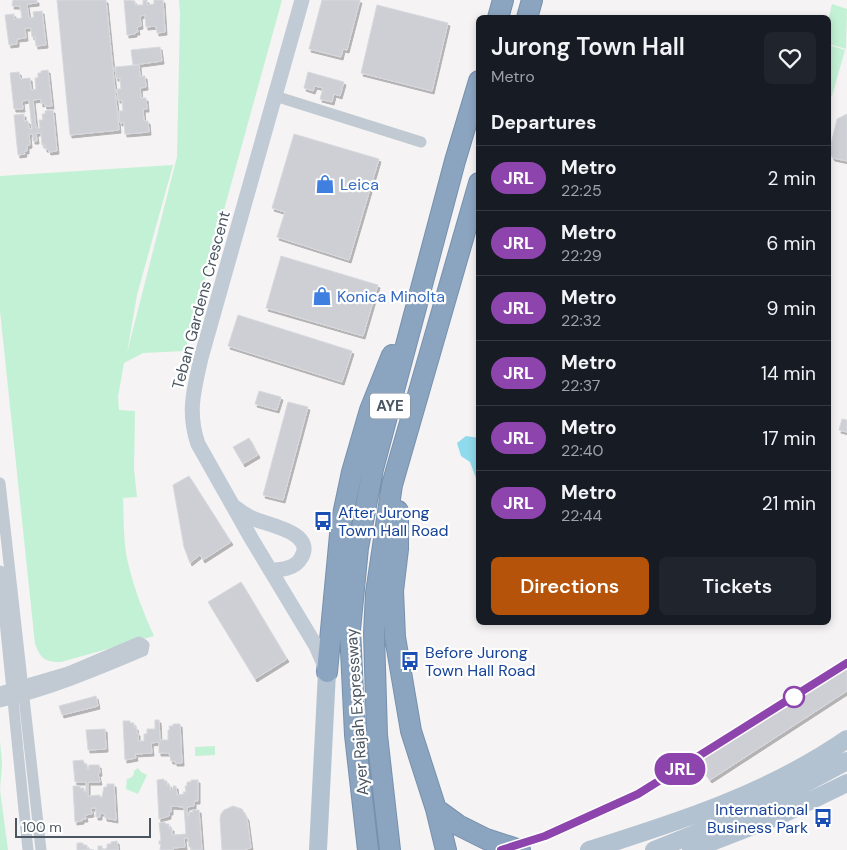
<!DOCTYPE html>
<style>
:root{--surface:#171b24;--page:#20242c;--text:#f1f3f6;--muted:#9ea1a6;--line:#363941;--accent:#b45309}
body{margin:0;font-family:"DM Sans",sans-serif;background:var(--page);color:var(--text);height:100vh;display:flex;flex-direction:column;font-size:19px;white-space:nowrap}
*{box-sizing:border-box;margin:0}
p{font-size:16px;color:var(--muted)}
.icon{flex:none;width:28px;height:28px;fill:none;stroke:currentColor;stroke-width:2;stroke-linecap:round;stroke-linejoin:round}
.map{position:relative;flex:1;overflow:hidden}
.drawer{position:absolute;left:476px;top:15px;width:355px;height:610px;display:flex;flex-direction:column;background:var(--surface);border-radius:8px;box-shadow:0 2px 8px #0003}
.drawer>*{flex:none}
.badge{padding:0 10px;border-radius:16px;font-size:18px;line-height:32px}
.scale{position:absolute;left:15px;bottom:12px;width:136px;box-sizing:border-box;padding-left:5px;border:2px solid #4a5661;border-top:0;font-size:14px;line-height:18px;white-space:nowrap;color:#4a5661;-webkit-text-stroke:4px #fff;paint-order:stroke}
.map>.badge{position:absolute;translate:-50% -50%;box-shadow:0 0 0 2px #fff}
h2{padding:0 15px;font-size:19px;line-height:45px}
.round{display:grid;place-items:center;flex:none;width:52px;height:52px;border-radius:8px;background:var(--page)}
.headline{display:flex;align-items:center;justify-content:space-between;height:85px;padding:0 15px}
h1{font-size:24px;font-weight:600;line-height:38px}
.cta{display:flex;gap:10px;margin-top:auto;padding:10px 15px}
.cta a{flex:1;height:58px;border-radius:8px;background:var(--accent);color:#fff;font-size:20px;font-weight:600;line-height:58px;text-align:center}
.cta a+a{background:var(--page);color:var(--text)}
ul{padding:0;list-style:none}
li{display:flex;align-items:center;gap:15px;height:65px;padding:0 15px;border-top:1px solid var(--line)}
li div{flex:1}
li b{display:block;font-size:19px}
li em{font-style:normal}
li .badge{min-width:55px;font-weight:700;text-align:center}
.map>svg:first-child{display:block}
.green{fill:#c3f1d5}
.water{fill:#90daee}
.building{fill:#cdcfd5;stroke:#d7d9de;filter:url(#shadow)}
.lines{fill:none;stroke-linecap:round;stroke-linejoin:round}
.highway-casing{stroke:#7690ad;stroke-width:22}
.street{stroke:#c1cad2;stroke-width:11}
.secondary{stroke:#c1cbd6;stroke-width:15}
.primary{stroke:#b3c2d1;stroke-width:18}
.highway{stroke:#8ba5c1;stroke-width:20}
.line-casing{stroke:#fff;stroke-width:11}
.line{stroke:#8e44ad;stroke-width:8}
.stop-dot{fill:#fff;stroke:#8e44ad;stroke-width:2.5}
.labels{text-anchor:middle;dominant-baseline:central;stroke-width:4.5;stroke-linejoin:round;paint-order:stroke}
.shield{fill:#fff;stroke:#808990;stroke-width:1}
.shield-label{font-size:15px;font-weight:bold;fill:#4a5661}
.shop-label{font-size:16px;fill:#366cbe;stroke:#fff;text-anchor:start}
.street-label{font-size:16px;fill:#4a5661;stroke:#fff}
.transit-label{font-size:16px;fill:#164399;stroke:#fff;text-anchor:start}
</style>
<div class="map">
<svg width="847" height="850" viewBox="0 0 847 850">
<defs>
<filter id="shadow"><feDropShadow dx="2" dy="3" stdDeviation="0" flood-color="#0004"/></filter>
</defs>
<rect width="100%" height="100%" fill="#f5f3f3"/>
<path class="green" d="M179 0H282L185 351 143 353 124 363 118 397 119 410 135 411 134 469 137 497 123 498C124 521 123 545 129 567 135 591 144 614 154 636L61 662C46 663 40 658 35 644L0 311V176L173 165 137 295 127 353 177 157 180 15Z
M832 4 847 9 846 49 829 44V17Z
M829 45 845 50 832 96 829 95Z
M0 741 2 763 0 790 8 850H0Z
M215 746V755L195 756V747Z
M138 768 141 772 147 775 138 794 126 789 127 779C132 778 134 776 134 771Z"/>
<path class="water" d="M466 436 479 438V486L470 462 461 456 457 443Z"/>
<path class="building" d="M13 0H37V3L27 4 29 18 34 17 33 12 42 11 46 45 36 46 35 37H32L31 28H25L26 38 17 39V44L9 45 5 15 14 14V19L22 18 20 6H12Z
M57 0H106L119 130 70 135Z
M124 0 135 1V5H143V0H147V5L154 4V0H163L165 32 157 33 156 26 146 27 145 15 140 16 141 26 137 27 138 32H135V34L127 35Z
M322 0H360L347 50 343 49 341 57 309 49Z
M377 5 448 23 432 91 361 73Z
M160 47 162 61 133 65 131 50Z
M139 65 140 76H145L146 87 140 88 141 98H146L147 109H143L144 121H148L149 132 125 134 124 122 120 123 119 111H123L122 100H118L117 89H121L120 78H116L115 67Z
M48 70 52 106H45L44 103 41 104V99L33 100 36 128H40L39 120H43L42 114H45V111L53 110 57 151 49 152 48 149H45V145H42L41 133H36L37 141H33V134H29L30 145 27 146V151H24L25 154 18 155 14 115 24 114V121H28L29 129H32L29 100 22 101 23 109H14L10 73 19 72 20 79 30 78 31 90 36 89 35 78H38V73H41V71Z
M308 72 344 82 340 96 334 94 332 102 320 99 323 88 315 86 313 91 304 88Z
M847 114V161L833 158 829 152 837 119Z
M294 134 379 159 349 260 277 237 285 212 272 208Z
M281 256 378 285 363 336 266 308Z
M238 315 352 351 342 382 228 346Z
M259 391 281 397 277 410 255 404Z
M288 402 308 407 283 500 263 495Z
M842 419 847 420V432L839 430Z
M249 438 258 455 243 464 233 447Z
M189 476 231 542 203 560 200 555 190 563 184 547 173 485Z
M241 582 287 659 255 679 208 602Z
M847 663V691L710 780 697 763Z
M96 696 98 706 62 715 59 706Z
M155 720H159L160 740H168V730H170L169 726H173V724H180L182 763H175V761H171L169 753H159V742L151 743 152 753 135 754 136 758 125 760 123 721H130V723H134V727H136L137 733H138V741H144V734H147V729H155Z
M105 729 106 749 88 750 86 730Z
M83 760 84 764H87V769H89V765H99L100 773 98 774 100 782H88V796L100 795V797H102L104 787H107V784H114L116 820 105 818V814H103V813H100V817H96V808H91L92 814 85 815 86 819H82V821L75 822 73 786H80V788H84V792H86V782H75L73 761Z
M164 779V781H167V785H170V790L173 789V786H176L177 795 184 794 183 792H186L185 786H187V782H191V780H198V801H194V806L187 807V816H189V812H193L192 810H199L202 850H191V847H189L188 838H184L185 847 173 848V850H160L161 844H159V841H161L159 823 165 822V824H169V828H172V835L186 834 184 807 171 806V812H169V816L159 819 157 780Z
M233 806 242 809 247 818 251 848 246 849V850H222L220 819 221 814 224 810Z
M117 841 118 850H98V846H102V849H105L107 848V844H111V842Z
M77 843H83V845H87V849L94 850H77Z"/>
<g class="lines">
<g class="highway-casing">
<path id="highway" d="M498 18 503 0
M527 18 532 0
M398 511V549L393 591 395 637 411 731 436 809 446 850
M327 672 341 524 352 472 370 410 392 355
M436 809 458 825 486 839 520 850
M368 850 355 735 350 630 358 548 373 469 455 161 479 81
M390 850 377 735 374 633 376 593 392 485 479 183"/>
</g>
<path class="street" d="M275 96 421 142
M0 483 41 850
M0 571 28 850
M0 692 68 672 139 642 144 645 143 651C96 671 50 690 0 702"/>
<path class="secondary" d="M302 0 201 358C194 390 187 412 198 444L251 538 316 646 327 671
M235 507C240 511 246 515 252 518 266 525 317 532 301 558 295 569 281 570 270 570"/>
<path class="primary" d="M318 850 327 672
M589 850C678 822 769 793 847 739
M654 850 757 809 847 761
M691 850 781 815 847 783"/>
<use href="#highway" class="highway"/>
</g>
<g class="lines">
<g class="line-casing">
<path id="line" d="M501 850 545 836 638 794 847 663"/>
</g>
<use href="#line" class="line"/>
</g>
<defs>
<g id="shop-bare" transform="scale(1.5)"><path d="M-5-2.5h2.3a2.7 3.5 0 0 1 5.4 0H5L5.5 6h-11ZM-1.5-2.5h3a1.5 2.3 0 0 0-3 0Z" fill="#3f7fe0" stroke="#fff" stroke-width="2.5" paint-order="stroke"/></g>
<g id="bus-bare" transform="scale(1.5)"><path d="M-5-6H5V4H4V6H2V4H-2V6H-4V4H-5ZM-3.5-4V0h7V-4ZM-3.5 1.2v1.5H-2V1.2ZM2 1.2v1.5H3.5V1.2Z" fill="#1a4fb4" stroke="#fff" stroke-width="2.5" paint-order="stroke"/></g>
</defs>
<g fill-rule="evenodd">
<use href="#shop-bare" x="325" y="184"/>
<use href="#shop-bare" x="322" y="296"/>
<use href="#bus-bare" x="323" y="521"/>
<use href="#bus-bare" x="410" y="661"/>
<use href="#bus-bare" x="823" y="818"/>
</g>
<circle class="stop-dot" cx="794" cy="697" r="10"/>
<g class="labels">
<rect class="shield" x="370" y="393.5" width="40" height="25" rx="4"/>
<g class="shield-label">
<text x="390" y="406">AYE</text>
</g>
<g class="shop-label">
<text x="340" y="184">Leica</text>
<text x="337" y="296">Konica Minolta</text>
</g>
<g class="street-label">
<text transform="translate(201 300) rotate(-75)">Teban Gardens Crescent</text>
<text transform="translate(357 712) rotate(-94)">Ayer Rajah Expressway</text>
</g>
<g class="transit-label">
<text x="338" y="512">After Jurong<tspan x="338" dy="18">Town Hall Road</tspan></text>
<text x="425" y="652">Before Jurong<tspan x="425" dy="18">Town Hall Road</tspan></text>
<text x="808" y="809" text-anchor="end">International<tspan x="808" dy="18">Business Park</tspan></text>
</g>
</g>
</svg>
<div class="scale">100 m</div>
<b class="badge" style="left:680px;top:769px;background:#8e44ad;color:#fff">JRL</b>
<section class="drawer">
<div class="headline"><div><h1>Jurong Town Hall</h1><p>Metro</p></div><a class="round"><svg class="icon" aria-label="heart" viewBox="0 0 24 24"><path d="M12 20l-8-8c-3-5 5-10 8-4 3-6 11-1 8 4z"/></svg></a></div>
<h2>Departures</h2>
<ul>
<li><span class="badge" style="background:#8e44ad;color:#fff">JRL</span><div><b>Metro</b><p>22:25</p></div><em>2 min</em></li>
<li><span class="badge" style="background:#8e44ad;color:#fff">JRL</span><div><b>Metro</b><p>22:29</p></div><em>6 min</em></li>
<li><span class="badge" style="background:#8e44ad;color:#fff">JRL</span><div><b>Metro</b><p>22:32</p></div><em>9 min</em></li>
<li><span class="badge" style="background:#8e44ad;color:#fff">JRL</span><div><b>Metro</b><p>22:37</p></div><em>14 min</em></li>
<li><span class="badge" style="background:#8e44ad;color:#fff">JRL</span><div><b>Metro</b><p>22:40</p></div><em>17 min</em></li>
<li><span class="badge" style="background:#8e44ad;color:#fff">JRL</span><div><b>Metro</b><p>22:44</p></div><em>21 min</em></li>
</ul>
<div class="cta"><a>Directions</a><a>Tickets</a></div>
</section>
</div>
